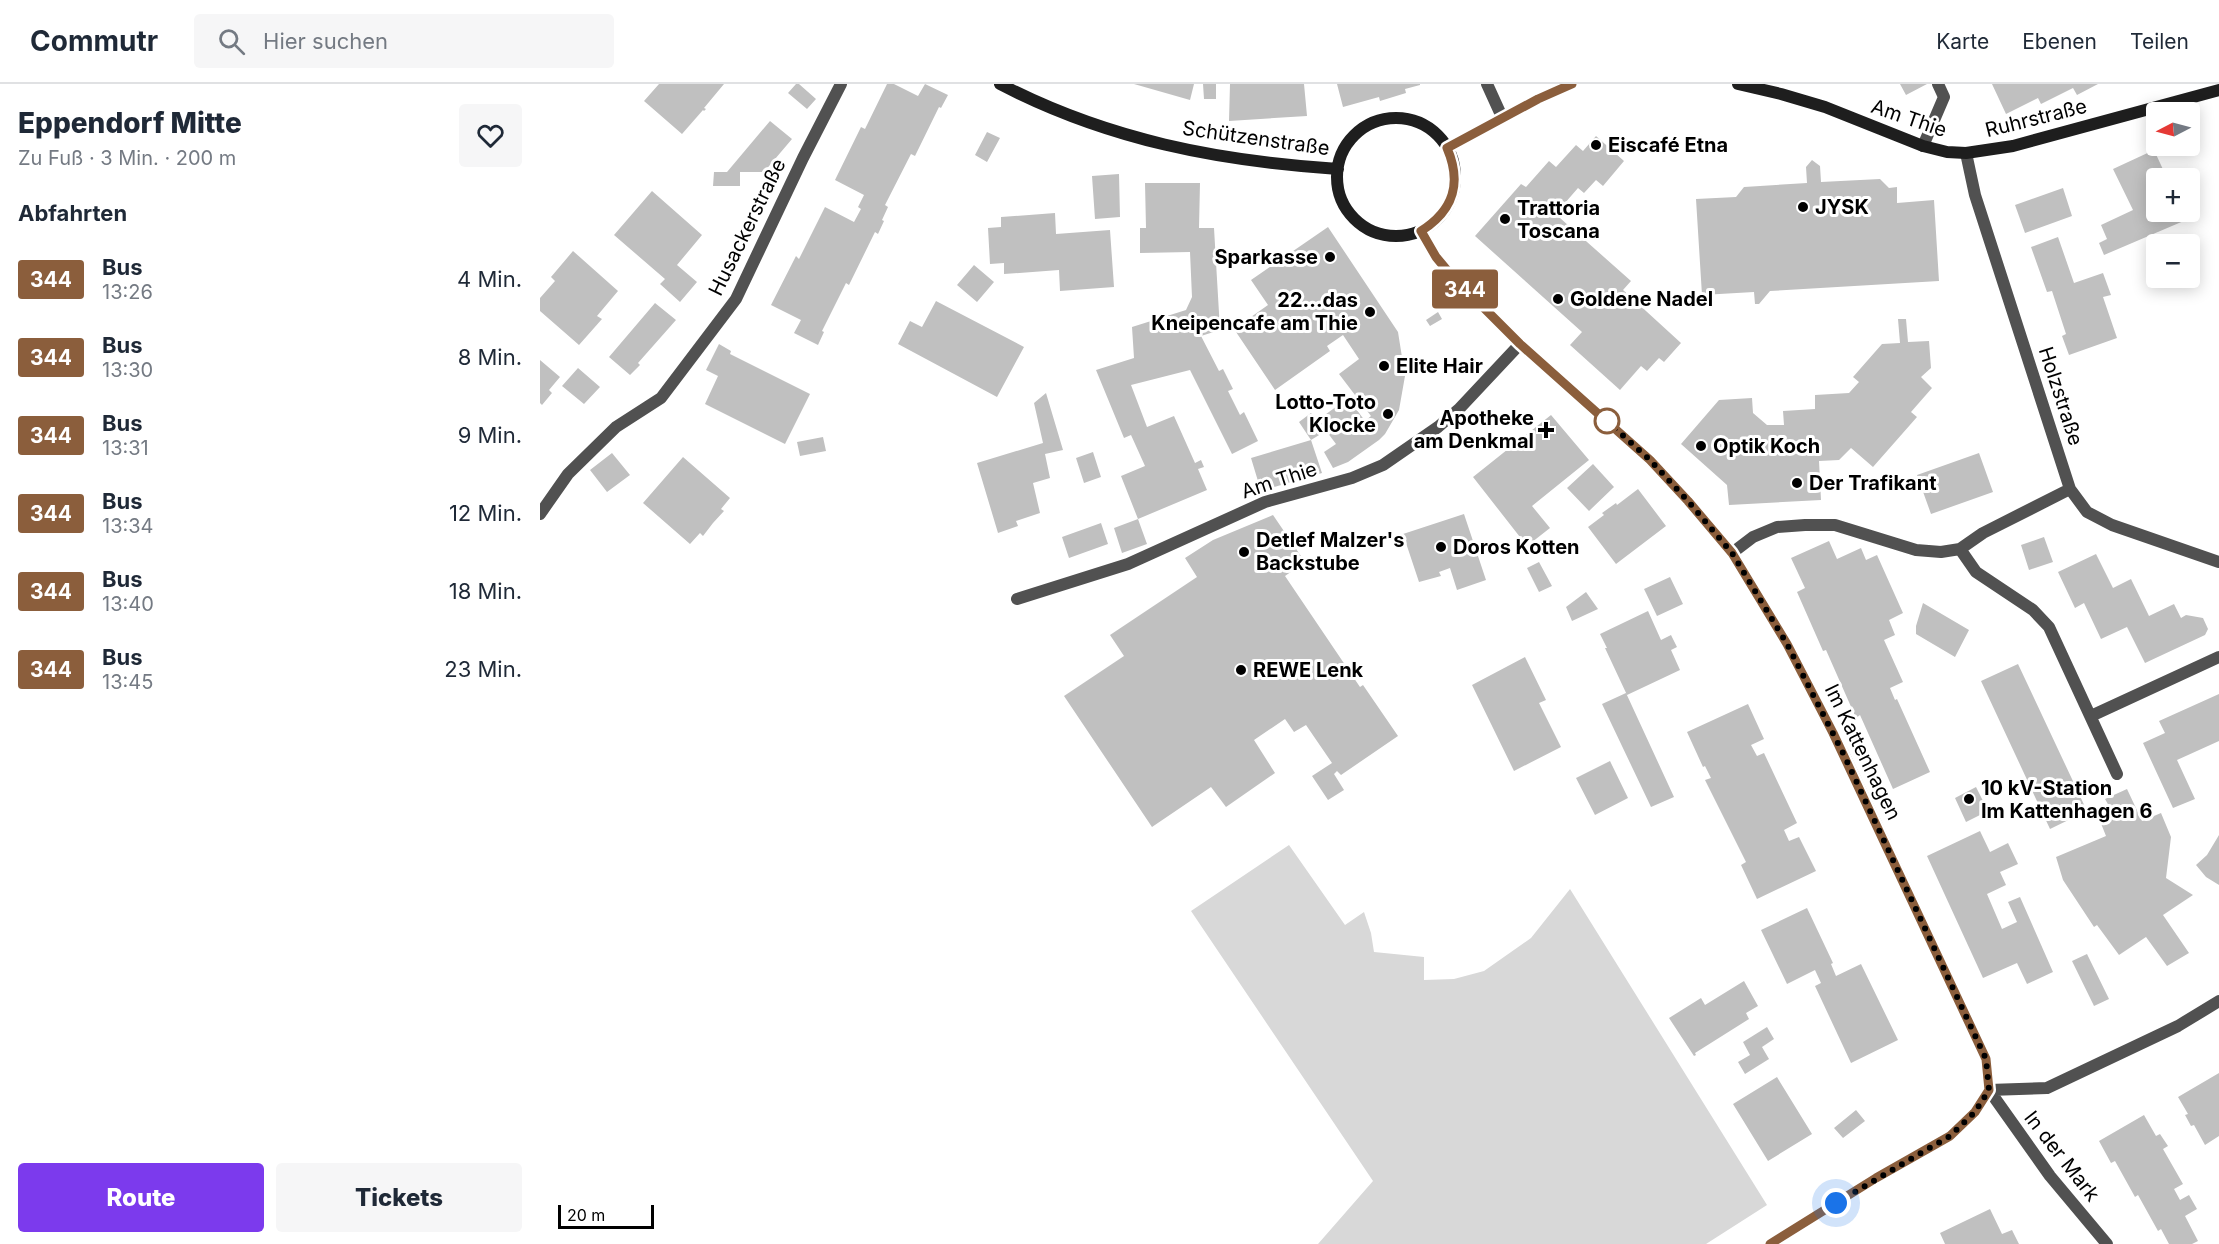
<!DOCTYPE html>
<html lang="de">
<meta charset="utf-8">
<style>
:root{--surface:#fff;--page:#f6f6f7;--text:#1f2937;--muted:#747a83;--line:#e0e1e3;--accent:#7c3aed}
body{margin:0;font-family:Inter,sans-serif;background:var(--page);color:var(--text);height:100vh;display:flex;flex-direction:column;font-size:22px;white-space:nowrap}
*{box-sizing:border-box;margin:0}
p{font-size:20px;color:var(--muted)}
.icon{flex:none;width:33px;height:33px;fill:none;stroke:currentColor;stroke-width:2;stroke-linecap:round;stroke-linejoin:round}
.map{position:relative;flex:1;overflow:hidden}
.drawer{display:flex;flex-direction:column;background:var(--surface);width:540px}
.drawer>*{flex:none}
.badge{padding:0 12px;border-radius:4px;font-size:21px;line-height:39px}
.needle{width:39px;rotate:264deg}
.tools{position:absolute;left:1606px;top:18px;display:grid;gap:12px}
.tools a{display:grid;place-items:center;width:54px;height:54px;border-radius:6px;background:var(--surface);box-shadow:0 3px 15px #0003;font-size:30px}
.scale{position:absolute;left:18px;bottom:15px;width:96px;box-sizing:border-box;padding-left:6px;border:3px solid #000;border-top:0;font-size:16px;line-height:21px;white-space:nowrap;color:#000;-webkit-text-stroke:4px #fff;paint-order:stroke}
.you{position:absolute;width:30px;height:30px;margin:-15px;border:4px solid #fff;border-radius:50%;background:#1a73e8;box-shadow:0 0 0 9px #1a73e833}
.map>.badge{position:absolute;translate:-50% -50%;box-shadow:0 0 0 3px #fff}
h2{padding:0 18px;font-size:22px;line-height:54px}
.round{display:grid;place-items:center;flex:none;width:63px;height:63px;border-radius:6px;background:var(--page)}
.overview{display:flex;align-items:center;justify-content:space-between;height:102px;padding:0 18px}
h1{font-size:28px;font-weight:800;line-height:45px}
.cta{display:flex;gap:12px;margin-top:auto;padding:12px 18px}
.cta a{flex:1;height:69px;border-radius:6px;background:var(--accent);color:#fff;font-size:24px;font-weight:800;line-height:69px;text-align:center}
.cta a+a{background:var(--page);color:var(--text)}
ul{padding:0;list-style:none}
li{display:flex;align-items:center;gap:18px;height:78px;padding:0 18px}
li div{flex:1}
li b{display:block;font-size:22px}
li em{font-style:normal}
li .badge{min-width:66px;font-weight:700;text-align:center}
header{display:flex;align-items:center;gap:36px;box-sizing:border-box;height:84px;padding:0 30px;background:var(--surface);border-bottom:2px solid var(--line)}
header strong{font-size:28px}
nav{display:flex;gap:33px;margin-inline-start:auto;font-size:21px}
.search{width:420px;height:54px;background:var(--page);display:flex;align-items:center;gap:15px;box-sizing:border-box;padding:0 21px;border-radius:6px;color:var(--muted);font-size:22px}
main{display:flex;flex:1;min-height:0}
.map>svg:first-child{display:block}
.green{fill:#d8d8d8}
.building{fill:#c0c0c0}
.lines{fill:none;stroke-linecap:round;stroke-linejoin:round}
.lane{stroke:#515151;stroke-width:12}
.street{stroke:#515151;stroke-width:12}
.secondary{stroke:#1e1e1e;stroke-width:12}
.line-casing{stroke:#fff;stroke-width:14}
.line{stroke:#8b5e3c;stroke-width:9}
.walk{stroke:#000;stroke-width:6;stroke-dasharray:0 10.8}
.poi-dot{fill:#000;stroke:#fff;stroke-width:2}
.stop-dot{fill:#fff;stroke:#8b5e3c;stroke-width:3}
.labels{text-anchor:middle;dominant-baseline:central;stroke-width:6;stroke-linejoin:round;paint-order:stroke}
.street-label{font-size:20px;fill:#000;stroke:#fff}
.poi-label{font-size:20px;font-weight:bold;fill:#000;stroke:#fff;text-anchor:start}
</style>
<header>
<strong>Commutr</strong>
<div class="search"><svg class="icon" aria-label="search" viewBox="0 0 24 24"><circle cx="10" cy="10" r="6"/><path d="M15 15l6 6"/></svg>Hier suchen</div>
<nav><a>Karte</a><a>Ebenen</a><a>Teilen</a></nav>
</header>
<main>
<section class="drawer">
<div class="overview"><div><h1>Eppendorf Mitte</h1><p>Zu Fuß · 3 Min. · 200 m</p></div><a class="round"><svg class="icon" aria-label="heart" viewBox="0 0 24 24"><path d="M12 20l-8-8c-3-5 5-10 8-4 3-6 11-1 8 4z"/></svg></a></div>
<h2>Abfahrten</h2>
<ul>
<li><span class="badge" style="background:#8b5e3c;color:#fff">344</span><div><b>Bus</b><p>13:26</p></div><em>4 Min.</em></li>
<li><span class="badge" style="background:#8b5e3c;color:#fff">344</span><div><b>Bus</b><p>13:30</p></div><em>8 Min.</em></li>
<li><span class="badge" style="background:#8b5e3c;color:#fff">344</span><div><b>Bus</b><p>13:31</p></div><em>9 Min.</em></li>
<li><span class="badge" style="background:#8b5e3c;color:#fff">344</span><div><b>Bus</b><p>13:34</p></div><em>12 Min.</em></li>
<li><span class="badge" style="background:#8b5e3c;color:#fff">344</span><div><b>Bus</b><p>13:40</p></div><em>18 Min.</em></li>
<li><span class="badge" style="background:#8b5e3c;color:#fff">344</span><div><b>Bus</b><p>13:45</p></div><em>23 Min.</em></li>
</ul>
<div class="cta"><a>Route</a><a>Tickets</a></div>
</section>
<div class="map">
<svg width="1679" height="1160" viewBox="0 0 1679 1160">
<rect width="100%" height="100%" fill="#fff"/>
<path class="green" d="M749 761 805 841 824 828 831 849 834 868 884 873V896L914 895 944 887 991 854 1030 805 1227 1121 1166 1160H778L833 1097 651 827Z"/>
<path class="building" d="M119 0H184L164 24 166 25 164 27 163 26 142 50 104 17Z
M256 0H259L276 15 267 25 248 9Z
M347 0H354L378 12 385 0 408 11 401 24 399 23 375 72 371 70 345 121 348 123 342 136 344 137 338 150 335 148 309 201 306 199 282 247 284 248 278 261 254 249 261 236 231 221 256 172 259 175 285 123 314 138 321 125 318 123 324 111 295 96 321 43 325 45Z
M594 0H654L650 16Z
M663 0H676V15H664Z
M690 0H764L767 32 689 37Z
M797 0H880V1L865 5 866 9 840 17 839 13 803 23Z
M1360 0H1387L1366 11Z
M1452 0H1558L1537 11 1533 4 1501 20 1498 14 1466 30Z
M230 37 252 55 224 88H200V102H173L174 88H187Z
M447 48 460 54 447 78 435 71Z
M1056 52 1084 77 1063 102 1056 96 1044 109 1038 104 1018 127 1011 126 1091 197 1083 206 1141 259 1124 278 1119 274 1107 287 1101 282 1080 306 1030 261 1042 248 935 152 981 100 986 103 1009 77 1016 83 1036 61 1043 67Z
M1614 66 1627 94H1617V128H1643L1646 136 1564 171 1559 159 1567 155 1561 141 1593 126 1573 85Z
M1272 76 1280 82 1281 98 1340 95 1349 104 1357 103V119L1394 116 1399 197 1230 207 1219 220H1215L1214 208 1162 211 1156 115 1196 113 1204 103 1267 99 1266 83Z
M579 90 580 133 555 135 552 92Z
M605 99H660L659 144H674L680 246 661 252 679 287 683 285 693 305 688 307 700 331 704 328 718 357 692 370 650 286 591 301 607 343 634 332 655 379 661 376 664 383 658 385 667 406 598 435 581 392 605 382 591 351 584 354 556 286 594 274 592 243 646 226 652 213 650 168 600 169V144H606Z
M1523 104 1532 132 1485 149 1475 121Z
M112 107 162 151 137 181 157 198 140 218 120 200 125 195 74 151Z
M515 129 516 150 570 146 574 203 520 207 519 186 464 190V179L450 180 448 144 461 143V133Z
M788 143 858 248 865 292 859 326 845 350 839 356 808 378 793 384 784 368 796 360 778 336 808 314 825 337 831 332 799 290 819 275 803 251 787 262 790 267 735 306 694 245 728 221 711 196Z
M1518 153 1534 199 1563 189 1571 211 1563 213 1577 254 1529 271 1522 252 1526 250 1512 207 1507 208 1491 163Z
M33 167 78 207 57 232 62 235 39 261 0 227V214L15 197 11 193Z
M434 181 454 198 437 218 417 201Z
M396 217 484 263 457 313 358 260 370 237 382 243Z
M115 219 136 236 98 279 100 281 90 291 69 273Z
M898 228 902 235 890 242 886 236Z
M1358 235H1366L1368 258 1389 257 1391 284 1381 293 1392 304 1371 328 1377 333 1333 383 1311 364 1299 376 1279 377 1281 416 1189 421 1187 401 1141 360 1179 316 1212 314 1213 329 1227 341H1244L1243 327 1275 325V311L1309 309 1319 298 1313 293 1342 260 1360 259Z
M179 260 191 267 190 270 270 310 245 360 165 320 178 292 166 286Z
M0 276 20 293 9 306 12 309 2 321 0 319Z
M38 284 60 303 44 320 22 302Z
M506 309 523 366 505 370 510 394 493 399 500 429 476 437 478 442 458 449 437 379 503 359 494 319Z
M771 329 784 348 771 356 782 389 721 407 711 374 771 356 759 338Z
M1011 331 1049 376 992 422 1010 444 987 462 933 393Z
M283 353 286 367 260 372 257 358Z
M553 368 561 393 544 399 536 374Z
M72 369 90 391 67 408 50 386Z
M1439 369 1453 408 1391 430 1377 391Z
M143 373 190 414 181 425 184 427 173 439 163 452 160 449 150 460 103 419Z
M1053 380 1074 403 1049 427 1027 404Z
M1098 405 1126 442 1076 480 1048 443 1064 431 1062 429 1076 419 1077 421Z
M924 430 946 496 917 506 910 484 899 488 901 492 879 498 863 450Z
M733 431 765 478 745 492 820 603 823 601 858 652 801 691 797 687 794 690 804 706 788 716 772 692 792 679 766 641 754 648 745 635 714 656 735 689 686 723 671 703 612 743 524 612 584 572 570 551 657 493 645 474 673 456Z
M598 435 607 460 582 469 574 444Z
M561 439 568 460 529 474 522 453Z
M1504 453 1513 478 1489 486 1481 461Z
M1289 457 1297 475 1321 464 1326 476 1337 471 1363 529 1349 536 1355 551 1344 556 1363 598 1350 604 1355 616 1357 615 1390 688 1353 705 1320 631 1316 634 1286 566 1283 567 1257 508 1265 504 1251 474Z
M1556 470 1573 504 1591 495 1609 532 1634 520 1641 534 1646 531 1663 534 1668 545 1665 551 1605 579 1587 543 1561 555 1544 519 1535 524 1518 488Z
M999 478 1012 502 999 508 987 484Z
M1130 493 1143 520 1117 532 1104 505Z
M1046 508 1058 525 1032 537 1026 523Z
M1383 519 1429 546 1415 573 1376 550V542Z
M1108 527 1121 556 1131 551 1137 563 1131 566 1140 586 1087 611 1065 564H1067L1060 550Z
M985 573 1006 616 999 619 1021 663 974 687 932 601Z
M1478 580 1547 727 1510 745 1441 597Z
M1086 609 1134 713 1111 723 1062 620Z
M1679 610V657L1637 676 1655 715 1633 724 1603 659 1625 649 1619 637Z
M1208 620 1224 655 1211 661 1217 672 1224 669 1257 739 1244 746 1249 757 1259 753 1276 787 1217 815 1201 781 1206 778 1165 696 1171 694 1165 682 1163 683 1147 648Z
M1070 677 1088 714 1055 731 1036 694Z
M1436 703 1448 727 1426 738 1415 714Z
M1587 705 1602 737 1621 729 1631 753 1626 794 1653 811 1623 831 1649 869 1627 882 1606 853 1579 871 1557 841 1554 843 1523 796 1516 773 1566 752 1556 727 1569 722 1565 715Z
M1440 747 1450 768 1468 759 1478 780 1460 788 1466 801 1447 810 1462 845 1477 838 1468 818 1480 813 1513 888 1487 900 1477 879 1443 894 1387 772Z
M1679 751V801L1666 793 1656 781 1667 771Z
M1267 824 1293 879 1291 880 1296 892 1321 880 1358 956 1311 979 1275 902 1281 899 1275 886 1247 900 1221 846Z
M1547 870 1569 915 1554 922 1532 877Z
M1204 897 1218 922 1206 929 1209 935 1155 969 1156 971 1154 972 1129 934 1161 914 1165 921Z
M1227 943 1234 955 1222 963 1229 975 1205 990 1198 978 1210 971 1203 958Z
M1679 989V1052L1665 1061 1654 1041 1651 1042 1645 1031 1648 1030 1638 1013Z
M1237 993 1272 1050 1228 1077 1193 1020Z
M1316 1026 1325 1037 1303 1054 1294 1044Z
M1604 1031 1616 1052 1620 1050 1628 1062 1623 1065 1643 1100 1634 1105 1640 1116 1649 1111 1657 1125 1645 1132 1658 1157 1652 1160H1629L1621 1145 1618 1147 1598 1111 1595 1113 1575 1077 1571 1079 1559 1057Z
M1450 1125 1462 1150 1472 1146 1479 1160H1405L1400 1149Z"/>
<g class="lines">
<path class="lane" d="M1383 62 1404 13 1398 0"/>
<path class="street" d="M947 0 962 33
M1426 69 1435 111 1530 405 1547 428 1572 441 1679 478
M0 430 28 390 76 343 121 314 196 215 263 74 301 0
M1420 465 1436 488 1493 526 1509 543 1577 690
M1192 469 1213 453 1237 443 1265 441H1295L1376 466 1401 468 1420 465 1443 449 1530 405
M477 515 588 480 725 418 812 394 843 381 898 343 919 325 980 260
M1551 632 1679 573
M1449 1006 1507 1004 1638 942 1679 917
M1449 1006 1510 1092 1567 1160"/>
<path class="secondary" d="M460 0C568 56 678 77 798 85
M1198 0 1241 10 1285 23 1383 62 1407 68 1426 69 1473 62 1679 6
M797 93a59 59 0 1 1 118 0a59 59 0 1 1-118 0Z
M907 64 998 15 1032 0
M881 147 896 173 911 191 980 260 1110 376 1148 417 1192 469 1247 560 1303 669 1446 975 1449 1006 1435 1028 1410 1052 1336 1094 1230 1160"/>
</g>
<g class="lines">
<g class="line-casing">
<path id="line" d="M1032 0 998 15 907 64C922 99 914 126 881 147L896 173 911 191 980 260 1110 376 1148 417 1192 469 1247 560 1293 649 1446 975 1449 1006 1435 1028 1410 1052 1336 1094 1230 1160"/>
</g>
<use href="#line" class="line"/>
<path class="walk" d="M1067 337 1110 376 1148 417 1192 469 1247 560 1303 669 1446 975 1449 1006 1435 1028 1410 1052 1296 1119"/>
</g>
<g class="poi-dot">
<circle cx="1056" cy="61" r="6"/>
<circle cx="1263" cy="123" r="6"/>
<circle cx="965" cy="135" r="6"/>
<circle cx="790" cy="173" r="6"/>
<circle cx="1018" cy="215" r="6"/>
<circle cx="830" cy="228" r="6"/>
<circle cx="844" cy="282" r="6"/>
<circle cx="848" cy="330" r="6"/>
<path d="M1003 337h6v6h6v6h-6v6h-6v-6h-6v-6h6z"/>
<circle cx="1161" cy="362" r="6"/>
<circle cx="1257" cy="399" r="6"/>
<circle cx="901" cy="463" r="6"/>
<circle cx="704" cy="468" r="6"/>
<circle cx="701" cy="586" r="6"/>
<circle cx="1429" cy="715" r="6"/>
</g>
<circle class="stop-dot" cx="1067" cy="337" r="12"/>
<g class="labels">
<g class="street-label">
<text transform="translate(1369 34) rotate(19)">Am Thie</text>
<text transform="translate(1496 34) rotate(-14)">Ruhrstraße</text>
<text transform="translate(716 54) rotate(8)">Schützenstraße</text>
<text transform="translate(207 143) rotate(-64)">Husackerstraße</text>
<text transform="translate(1521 312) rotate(72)">Holzstraße</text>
<text transform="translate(739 396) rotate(-18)">Am Thie</text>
<text transform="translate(1323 668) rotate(64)">Im Kattenhagen</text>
<text transform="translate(1522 1072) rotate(52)">In der Mark</text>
</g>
<g class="poi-label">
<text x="1068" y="61">Eiscafé Etna</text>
<text x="1275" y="123">JYSK</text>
<text x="977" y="124">Trattoria<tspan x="977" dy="23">Toscana</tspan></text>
<text x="778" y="173" text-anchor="end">Sparkasse</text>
<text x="1030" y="215">Goldene Nadel</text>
<text x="818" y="216" text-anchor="end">22...das<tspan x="818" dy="23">Kneipencafe am Thie</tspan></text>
<text x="856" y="282">Elite Hair</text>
<text x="836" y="318" text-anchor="end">Lotto-Toto<tspan x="836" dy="23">Klocke</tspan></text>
<text x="994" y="334" text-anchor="end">Apotheke<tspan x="994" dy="23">am Denkmal</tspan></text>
<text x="1173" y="362">Optik Koch</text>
<text x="1269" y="399">Der Trafikant</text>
<text x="716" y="456">Detlef Malzer's<tspan x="716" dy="23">Backstube</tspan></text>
<text x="913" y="463">Doros Kotten</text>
<text x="713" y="586">REWE Lenk</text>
<text x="1441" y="704">10 kV-Station<tspan x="1441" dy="23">Im Kattenhagen 6</tspan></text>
</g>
</g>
</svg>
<div class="tools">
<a><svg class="needle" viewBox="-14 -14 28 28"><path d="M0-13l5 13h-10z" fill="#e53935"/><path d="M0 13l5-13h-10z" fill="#747a83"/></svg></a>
<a>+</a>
<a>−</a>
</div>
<div class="scale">20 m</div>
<div class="you" style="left:1296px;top:1119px"></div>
<b class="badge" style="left:925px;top:205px;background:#8b5e3c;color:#fff">344</b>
</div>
</main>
